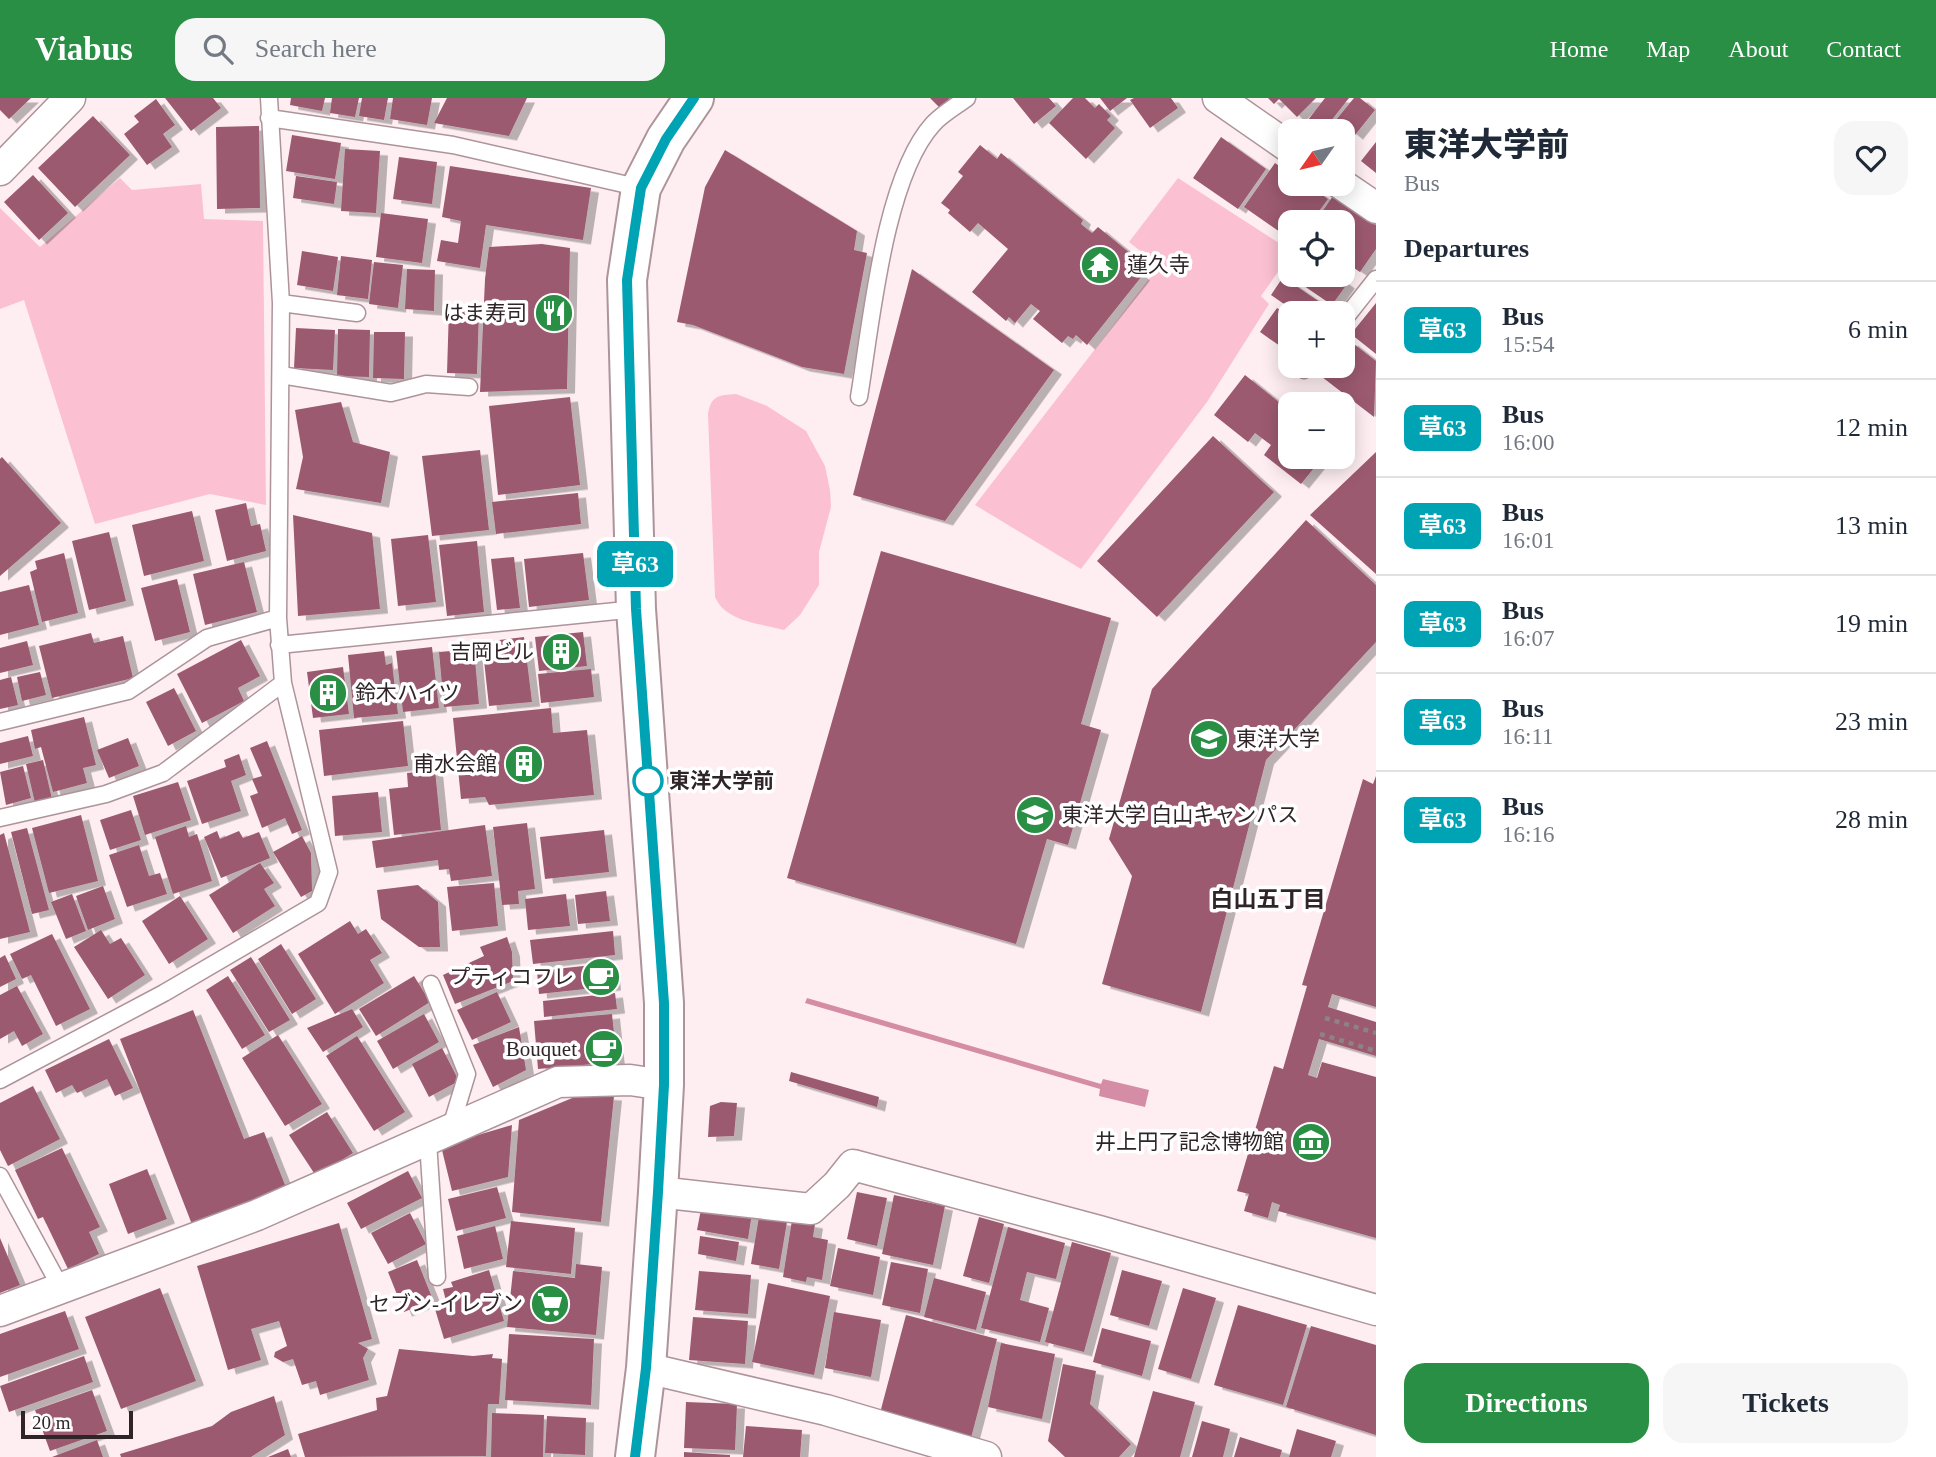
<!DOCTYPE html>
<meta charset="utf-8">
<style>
:root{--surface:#fff;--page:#f6f6f7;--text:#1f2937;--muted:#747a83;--line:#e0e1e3;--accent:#298f44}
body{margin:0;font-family:"Times New Roman","Noto Sans JP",serif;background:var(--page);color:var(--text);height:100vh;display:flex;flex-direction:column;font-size:26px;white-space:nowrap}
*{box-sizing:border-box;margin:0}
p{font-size:23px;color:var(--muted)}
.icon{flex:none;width:38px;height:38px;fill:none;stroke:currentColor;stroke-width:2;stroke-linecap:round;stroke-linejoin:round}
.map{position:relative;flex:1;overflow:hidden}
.details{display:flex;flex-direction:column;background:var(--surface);width:560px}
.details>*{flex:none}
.badge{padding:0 14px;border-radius:10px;font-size:24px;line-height:46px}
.needle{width:46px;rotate:236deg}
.tools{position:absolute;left:1278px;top:21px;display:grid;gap:14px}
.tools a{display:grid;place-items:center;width:77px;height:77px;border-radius:14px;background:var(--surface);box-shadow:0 4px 18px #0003;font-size:35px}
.scale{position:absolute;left:21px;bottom:18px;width:112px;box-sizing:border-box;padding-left:7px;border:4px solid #2f2528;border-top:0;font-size:19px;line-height:24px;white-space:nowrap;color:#2f2528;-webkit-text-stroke:5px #fff;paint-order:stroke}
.map>.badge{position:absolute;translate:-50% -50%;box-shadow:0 0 0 4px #fff}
h2{padding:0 28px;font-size:26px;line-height:63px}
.round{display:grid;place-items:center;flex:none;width:74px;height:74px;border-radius:21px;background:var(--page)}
.overview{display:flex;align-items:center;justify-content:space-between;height:119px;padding:0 28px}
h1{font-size:33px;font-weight:800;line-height:52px}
.button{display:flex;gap:14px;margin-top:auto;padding:14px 28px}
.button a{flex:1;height:80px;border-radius:21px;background:var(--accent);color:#fff;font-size:28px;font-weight:800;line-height:80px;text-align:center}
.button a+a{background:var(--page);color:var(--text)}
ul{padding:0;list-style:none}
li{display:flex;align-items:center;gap:21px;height:98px;padding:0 28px;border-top:2px solid var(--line)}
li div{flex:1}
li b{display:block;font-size:26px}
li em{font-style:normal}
li .badge{min-width:77px;font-weight:700;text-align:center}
header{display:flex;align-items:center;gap:42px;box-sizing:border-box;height:98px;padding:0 35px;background:var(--accent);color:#fff}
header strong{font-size:33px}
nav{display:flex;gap:38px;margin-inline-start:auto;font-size:24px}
.search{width:490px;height:63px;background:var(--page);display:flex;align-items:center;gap:18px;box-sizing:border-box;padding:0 24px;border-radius:21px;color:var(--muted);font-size:26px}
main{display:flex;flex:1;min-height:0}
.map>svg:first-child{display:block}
.green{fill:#fbc1d3}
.water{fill:#d48da4}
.building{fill:#9c5a70;filter:url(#shadow)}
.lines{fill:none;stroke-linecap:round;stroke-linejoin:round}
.service-casing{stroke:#ad949b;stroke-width:19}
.minor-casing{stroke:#ad949b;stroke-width:33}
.trunk-casing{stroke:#ad949b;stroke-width:42}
.path{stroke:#8e8285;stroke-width:4.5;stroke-dasharray:5 5;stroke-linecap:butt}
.service{stroke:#fff;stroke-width:16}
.minor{stroke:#fff;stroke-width:30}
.trunk{stroke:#fff;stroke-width:38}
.line-casing{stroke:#fff;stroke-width:16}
.line{stroke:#00a3b4;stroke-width:10}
.stop-dot{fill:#fff;stroke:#00a3b4;stroke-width:3.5}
.labels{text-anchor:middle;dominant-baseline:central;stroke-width:7;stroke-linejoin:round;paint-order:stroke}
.poi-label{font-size:21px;fill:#2f2528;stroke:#fff;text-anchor:end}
.stop-label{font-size:21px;font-weight:bold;fill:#2f2528;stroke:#fff;text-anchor:start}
.neighbourhood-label{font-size:23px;font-weight:bold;fill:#2f2528;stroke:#fff}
</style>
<header>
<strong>Viabus</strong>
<div class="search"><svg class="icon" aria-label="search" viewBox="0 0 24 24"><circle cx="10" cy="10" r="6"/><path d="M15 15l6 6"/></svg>Search here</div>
<nav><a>Home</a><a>Map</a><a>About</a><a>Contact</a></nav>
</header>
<main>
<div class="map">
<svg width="1376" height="1359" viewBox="0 0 1376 1359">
<defs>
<filter id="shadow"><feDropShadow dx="8" dy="4.5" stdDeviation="0" flood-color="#0004"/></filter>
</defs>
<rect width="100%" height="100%" fill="#feeef2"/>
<path class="green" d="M120 80 132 92 201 86 204 121 263 123 266 407 210 396 95 426 24 202 0 211V110L40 149Z
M1178 80 1290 152V157L1261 198 1269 206 1207 304 1081 471 975 407 1159 168 1129 144Z
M736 296 767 308 806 333 825 368 830 392 831 409 819 454V487L800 517 784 532C759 525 726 524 715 499L708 316C711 298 718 297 736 296Z"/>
<path class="water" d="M807 900 1101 986 1103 981 1149 992 1145 1009 1099 998 1100 991 805 905Z"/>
<path class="building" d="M0 0H31L9 21 0 12Z
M165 0H213L221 10 191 33Z
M291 0H325L322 13 290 7Z
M332 0H359L355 19 330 15Z
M362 0H388L384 22 359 18Z
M393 0H432L427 27 390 21Z
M447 0H527L509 38 434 25Z
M930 0H950L940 10Z
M1013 0H1049L1056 8 1034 26Z
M1073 0H1085L1095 10 1099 6 1111 18 1107 22 1115 30 1086 61 1049 25Z
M1100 0H1127L1110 13Z
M1134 0H1171L1178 10 1150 30 1130 2Z
M1268 0H1316L1297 19 1279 1 1274 6Z
M1325 0H1349L1323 33H1304L1301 31Z
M1354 0H1360L1375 12 1355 37 1336 22Z
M156 1 175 27 163 36 172 49 147 67 124 36 139 24 134 18Z
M93 18 130 57 75 109 38 70Z
M259 28 260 110 217 111 216 29Z
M292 37 341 45 335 81 286 73Z
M1221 39 1266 71 1238 111 1193 80Z
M1376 44V75L1361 63Z
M980 47 997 61 1001 55 1083 122 1081 126 1092 135 1098 129 1136 160 1130 167 1142 178 1087 247 1076 237 1073 241 1068 238 1062 245 1033 221 1040 213 1031 206 1015 225 1009 219 1006 223 972 194 1008 151 978 125 970 134 948 115 950 112 941 105 963 78 958 74Z
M345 51 380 53 376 115 341 113Z
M725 52 857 133 854 152 867 155 844 276 802 269 693 227 677 224 705 89Z
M399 59 437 64 432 106 393 101Z
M1275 65 1290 75V86H1306L1328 101 1311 124H1290V141L1244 109Z
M450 68 591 90 583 142 486 127 480 170 437 163 441 142 458 145 461 123 442 119Z
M33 77 68 115 39 142 4 104Z
M296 78 337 84 334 106 293 100Z
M1333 98 1376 127V151L1360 174 1342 162V124H1315Z
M381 115 428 121 422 165 376 159Z
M542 146 570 150 567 291 480 294 485 181 489 149Z
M302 153 338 159 333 193 297 187Z
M341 158 372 162 368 201 337 197Z
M374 164 403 167 398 210 369 206Z
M407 171 435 172 434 213 405 211Z
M912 171 1054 272 945 423 853 397Z
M1288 177H1334L1347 186 1332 207Z
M1283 179 1327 209 1323 215H1297L1271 197Z
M1376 205V256L1351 236Z
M449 210 479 211 477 276 447 275Z
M1277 210 1290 219V255L1260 234Z
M296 230 335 232 333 272 294 270Z
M338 231 370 232 369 279 337 278Z
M374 234H405L404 281 373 280Z
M1350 243 1376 263 1374 319 1322 279 1331 268H1342V253Z
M1245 277 1290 313V359H1323L1301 386 1264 357 1271 347 1255 335 1248 344 1214 317Z
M570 299 580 387 498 397 489 308Z
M341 304 353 344 390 354 381 405 296 391 303 359 295 312Z
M1213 338 1274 394 1157 519 1097 463Z
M480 352 489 432 432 438 422 358Z
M1376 354V476L1310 417Z
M2 359 61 425 0 478V361Z
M578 395 581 426 496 436 492 404Z
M246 405 251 428 260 426 266 453 227 463 215 412Z
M192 413 204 463 144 478 132 427Z
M293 417 372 435 380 511 298 518Z
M1306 422 1376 487V544L1266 662 1201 914 1102 886 1132 778 1109 741 1152 591Z
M109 434 126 503 89 512 72 443Z
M428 437 436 504 398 508 391 441Z
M477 443 484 514 447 518 439 447Z
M881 453 1111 520 1081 626 1101 632 1068 747 1047 741 1016 846 787 780Z
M64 455 78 515 42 524 30 474 37 471 35 463Z
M583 455 589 502 529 509 524 461Z
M514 459 520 510 497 512 491 461Z
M244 464 257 514 205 527 193 476Z
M177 481 190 534 155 543 141 490Z
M29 487 39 527 0 537V494Z
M583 534 587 568 539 573 535 539Z
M91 535 94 545 123 538 133 580 52 600 39 548Z
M524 539 532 604 489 608 482 544Z
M241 542 260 578 238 590 244 603 202 625 177 576Z
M27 543 33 567 0 575V550Z
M432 549 439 610 403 614 396 553Z
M474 551 479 606 444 609 439 554Z
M384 553 386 567 392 565 398 616 354 620 348 557Z
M343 569 349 616 313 620 307 574Z
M591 571 594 599 541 605 538 576Z
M40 574 46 597 22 603 17 579Z
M11 579 18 607 0 611V582Z
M174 590 196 633 168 648 146 604Z
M551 610 553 635 587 632 594 697 489 707 485 699 461 701 453 620Z
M84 619 96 667 83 670 87 685 53 694 41 649 35 651 31 632Z
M403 623 408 668 324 678 319 632Z
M28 638 33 658 0 666V645Z
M128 640 139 668 109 680 97 652Z
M267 643 302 732 292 736 285 720 262 730 250 698 258 695 252 681 262 678 250 650Z
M239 656 246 677 231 683 241 713 202 726 187 683 226 669 224 662Z
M43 662 52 701 35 705 26 666Z
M23 668 31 700 6 707 0 674Z
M435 672 441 732 394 737 389 691 408 689 407 675Z
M1376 678V909L1332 896 1328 909 1376 924V958L1319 941 1308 977 1317 980 1322 964 1376 979V1140L1278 1113 1280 1107 1272 1104 1268 1120 1244 1113 1249 1096 1237 1093 1274 968 1283 971 1307 888 1302 887 1363 681 1373 686Z
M178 684 191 722 145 737 133 698Z
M378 694 382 734 335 738 332 698Z
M131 712 141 742 110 752 100 722Z
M81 717 98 783 49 795 32 730Z
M527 725 535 791 518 793 519 806 502 807 493 729Z
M485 727 492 778 451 783 449 771 439 772 438 762 376 770 372 743Z
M186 728 189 739 197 736 212 783 173 796 155 739Z
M27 730 49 812 32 816 11 734Z
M604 732 609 774 545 781 540 739Z
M217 733 220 741 239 733 243 740 259 734 270 760 221 780 204 739Z
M4 735 30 834 0 841V737Z
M302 738 311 755 312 793 301 799 273 754Z
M139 747 149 778 160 775 167 796 127 809 109 757Z
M260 765 274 785 264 791 275 808 233 835 209 797Z
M494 785 498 828 452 833 447 789Z
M418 787 438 804 440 849H419L381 821 377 792Z
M103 788 115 821 88 832 76 798Z
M606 793 610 823 578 826 575 797Z
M72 796 86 833 66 841 51 804Z
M566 796 570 828 528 832 525 801Z
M180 798 208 841 169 866 142 823Z
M350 823 358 836 366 831 382 855 370 862 384 885 335 916 298 856Z
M101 832 110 846 121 840 145 877 108 901 74 849Z
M613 833 615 857 533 866 530 842Z
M52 836 90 911 56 928 31 877 22 881 10 856Z
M507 839 512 854 513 883 455 906 443 877 484 858 480 849Z
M281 846 316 901 292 916 258 861Z
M5 857 16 881 0 889V860Z
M251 859 290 922 269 934 230 872Z
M611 865 613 888 539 896 537 873Z
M228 878 265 937 242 951 206 892Z
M414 878 430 904 376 938 359 911Z
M17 888 43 936 22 948 14 933 0 941V897Z
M497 894 511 924 472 942 457 912Z
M615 895 617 911 544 919 543 903Z
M352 911 363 929 323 954 307 930Z
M193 912 244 1041 264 1034 287 1092 193 1129 120 941Z
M424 916 439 944 393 971 377 943Z
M612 916 617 964 538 971 534 923Z
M519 929 526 972 493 989 473 947Z
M278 937 322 1006 285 1028 242 960Z
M357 938 405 1014 374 1033 326 958Z
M109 941 133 990 115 998 107 981 77 995 72 987 56 995 45 972Z
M442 950 459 983 429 999 412 966Z
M791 974 879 999 877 1009 789 983Z
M33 988 60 1041 8 1068 0 1052V1005Z
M582 996 614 998 601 1124 512 1114 519 1022Z
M721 1004 737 1005 734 1038 708 1039 710 1008Z
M327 1014 353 1055 316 1078 289 1037Z
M512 1027 508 1079 452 1093 441 1048Z
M62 1050 100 1129 89 1134 99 1156 68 1171 43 1119 38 1121 15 1072Z
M147 1071 167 1121 128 1136 109 1086Z
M408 1073 422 1100 361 1131 347 1105Z
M497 1089 506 1120 456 1133 448 1101Z
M857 1094 887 1100 877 1148 847 1141Z
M894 1097 945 1108 933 1167 882 1156Z
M702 1106 752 1115 748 1141 697 1132Z
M410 1115 426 1146 388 1166 371 1135Z
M759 1119 787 1124 779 1171 751 1166Z
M979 1119 1004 1126 989 1185 963 1178Z
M792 1122 815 1126 813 1139 828 1142 822 1182 807 1179 806 1184 783 1179Z
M511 1123 575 1130 571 1176 506 1169Z
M339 1125 372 1241 358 1245 368 1251 363 1260 369 1282 320 1297 316 1283 302 1287 293 1261 283 1264 274 1259 275 1254 287 1248 279 1223 251 1231 261 1262 228 1272 197 1168Z
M495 1128 503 1161 464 1171 457 1138Z
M1008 1129 1065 1145 1056 1181 1027 1174 1020 1202 1049 1210 1040 1244 981 1230Z
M700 1138 739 1144 736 1163 698 1156Z
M0 1140 20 1187 0 1195Z
M1072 1144 1111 1155 1084 1254 1045 1244Z
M838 1150 880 1159 873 1197 830 1188Z
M417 1162 433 1202 404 1214 388 1174Z
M891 1164 928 1171 920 1215 882 1207Z
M576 1166 602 1169 596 1237 507 1229 513 1173 575 1180Z
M489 1172 504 1223 444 1241 435 1211 447 1207 443 1191 453 1189 451 1184Z
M1122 1172 1162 1183 1149 1228 1110 1217Z
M699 1173 751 1177 748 1216 695 1212Z
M934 1180 986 1194 976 1232 924 1219Z
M768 1185 830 1198 814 1277 752 1264Z
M160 1190 196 1283 121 1311 85 1219Z
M1183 1190 1216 1200 1191 1281 1158 1271Z
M1238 1207 1307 1227 1283 1307 1214 1287Z
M65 1213 79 1251 0 1279V1236Z
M834 1214 881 1222 871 1279 825 1270Z
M906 1217 997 1241 971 1340 880 1315Z
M693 1219 748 1223 745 1266 689 1262Z
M1311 1228 1376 1247V1337L1286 1309Z
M1102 1230 1151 1243 1142 1278 1093 1264Z
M509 1236 594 1241 591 1307 505 1302Z
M1001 1245 1055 1256 1042 1321 988 1309Z
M399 1251 473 1258 493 1256 492 1260 502 1261 499 1306H488L486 1358 305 1359 298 1336 377 1312 376 1300 387 1298Z
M84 1258 93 1284 9 1314 0 1288Z
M1063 1266 1096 1273 1090 1306 1131 1346 1119 1359H1065L1048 1343Z
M92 1292 107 1333 50 1353 35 1312Z
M1153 1293 1195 1304 1180 1359H1134Z
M274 1298 285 1337 251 1359H121L120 1356 212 1328 231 1314Z
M686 1304 737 1306 735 1352 684 1350Z
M492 1315 544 1317 543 1359H491Z
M547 1318 586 1320 585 1357 545 1355Z
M1202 1323 1230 1331 1223 1359H1192Z
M746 1328 802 1332 800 1359H743Z
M1297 1331 1336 1343 1331 1359H1289Z
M1240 1339 1282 1352 1280 1359H1234Z
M97 1342 103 1359H52Z
M288 1351 291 1359H268Z
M684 1354 730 1357V1359H684Z"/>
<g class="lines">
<g class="service-casing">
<path id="service" d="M269 20 453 47 641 90
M281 205 357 215
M1342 224 1376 181
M1304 272 1307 268
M281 277 391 295 426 286 469 289
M859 299C871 227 884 80 933 26 942 16 956 8 967 0
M279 547 636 511
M0 624 128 593 207 540 278 520
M0 720 106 696 163 675 283 585 278 520 281 205 269 0
M431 886 467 976 450 1032
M0 982 164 895 318 805 329 774 283 585
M428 1044 437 1179
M0 1078 61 1190"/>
</g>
<g class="minor-casing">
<path id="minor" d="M1218 0 1290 50
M0 72 70 0
M1341 86 1376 110
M658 1094 811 1111 837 1087 853 1067 1099 1133 1376 1212
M0 1213 257 1117 558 984 630 982 664 987
M646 1270 826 1312 986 1359"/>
</g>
<g class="trunk-casing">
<path id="trunk" d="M635 1359 646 1270 658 1094 664 987V905L636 511 627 182 641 90 666 41 694 0"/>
</g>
<path class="path" d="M1325 920 1376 935
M1320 936 1376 953"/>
<use href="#service" class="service"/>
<use href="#minor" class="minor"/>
<use href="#trunk" class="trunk"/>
</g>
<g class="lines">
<g class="line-casing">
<path id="line" d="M635 1359 646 1270 658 1094 664 987V905L636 511 627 182 641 90 666 41 694 0"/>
</g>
<use href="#line" class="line"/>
</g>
<defs>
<g id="temple-disc" transform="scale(2.0125)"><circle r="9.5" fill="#298f44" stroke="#fff"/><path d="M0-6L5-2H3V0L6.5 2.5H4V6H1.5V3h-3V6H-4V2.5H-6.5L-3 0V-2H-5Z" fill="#fff"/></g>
<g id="restaurant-disc" transform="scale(2.0125)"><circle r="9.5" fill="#298f44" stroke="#fff"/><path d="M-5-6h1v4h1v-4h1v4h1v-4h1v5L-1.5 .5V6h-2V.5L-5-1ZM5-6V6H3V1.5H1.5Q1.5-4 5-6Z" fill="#fff"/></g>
<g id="building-disc" transform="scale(2.0125)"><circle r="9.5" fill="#298f44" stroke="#fff"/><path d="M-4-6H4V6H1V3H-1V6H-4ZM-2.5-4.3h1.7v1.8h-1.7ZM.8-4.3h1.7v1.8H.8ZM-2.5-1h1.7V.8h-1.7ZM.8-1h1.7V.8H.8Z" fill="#fff"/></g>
<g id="university-disc" transform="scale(2.0125)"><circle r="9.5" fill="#298f44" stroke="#fff"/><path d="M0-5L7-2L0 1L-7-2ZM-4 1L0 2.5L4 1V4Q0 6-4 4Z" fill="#fff"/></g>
<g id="cafe-disc" transform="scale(2.0125)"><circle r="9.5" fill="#298f44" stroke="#fff"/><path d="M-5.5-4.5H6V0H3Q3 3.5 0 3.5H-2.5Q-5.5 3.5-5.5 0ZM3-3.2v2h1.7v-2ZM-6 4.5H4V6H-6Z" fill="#fff"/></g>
<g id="museum-disc" transform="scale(2.0125)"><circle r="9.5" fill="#298f44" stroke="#fff"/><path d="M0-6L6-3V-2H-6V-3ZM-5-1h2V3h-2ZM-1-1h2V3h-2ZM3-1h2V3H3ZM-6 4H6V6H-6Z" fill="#fff"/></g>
<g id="supermarket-disc" transform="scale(2.0125)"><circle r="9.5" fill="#298f44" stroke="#fff"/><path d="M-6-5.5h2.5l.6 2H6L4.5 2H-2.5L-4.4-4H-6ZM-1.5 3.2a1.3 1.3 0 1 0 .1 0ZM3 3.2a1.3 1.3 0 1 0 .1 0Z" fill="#fff"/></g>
</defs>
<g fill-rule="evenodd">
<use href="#temple-disc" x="1100" y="167"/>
<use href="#restaurant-disc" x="554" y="215"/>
<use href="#building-disc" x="561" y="554"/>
<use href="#building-disc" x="328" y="595"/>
<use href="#university-disc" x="1209" y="641"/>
<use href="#building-disc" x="524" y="666"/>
<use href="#university-disc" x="1035" y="717"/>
<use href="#cafe-disc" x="601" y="879"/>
<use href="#cafe-disc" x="604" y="951"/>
<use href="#museum-disc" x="1311" y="1044"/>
<use href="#supermarket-disc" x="550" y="1206"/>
</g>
<circle class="stop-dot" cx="648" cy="683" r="14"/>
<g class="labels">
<g class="poi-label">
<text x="1127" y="167" text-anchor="start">蓮久寺</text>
<text x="527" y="215">はま寿司</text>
<text x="534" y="554">吉岡ビル</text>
<text x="355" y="595" text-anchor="start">鈴木ハイツ</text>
<text x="1236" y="641" text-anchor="start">東洋大学</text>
<text x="497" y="666">甫水会館</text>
<text x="1062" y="717" text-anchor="start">東洋大学 白山キャンパス</text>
<text x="574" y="879">プティコフレ</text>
<text x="577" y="951">Bouquet</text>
<text x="1284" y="1044">井上円了記念博物館</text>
<text x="523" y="1206">セブン-イレブン</text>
</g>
<g class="stop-label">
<text x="669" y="683">東洋大学前</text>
</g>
<g class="neighbourhood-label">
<text x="1268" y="801">白山五丁目</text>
</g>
</g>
</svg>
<div class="tools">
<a><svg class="needle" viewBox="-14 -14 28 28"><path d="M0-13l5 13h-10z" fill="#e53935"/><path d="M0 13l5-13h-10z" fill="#747a83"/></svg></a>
<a><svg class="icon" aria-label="locate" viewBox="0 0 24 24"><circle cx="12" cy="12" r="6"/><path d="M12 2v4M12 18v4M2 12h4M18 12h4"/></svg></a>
<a>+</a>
<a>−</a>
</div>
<div class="scale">20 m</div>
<b class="badge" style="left:635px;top:466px;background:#00a3b4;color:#fff">草63</b>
</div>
<section class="details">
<div class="overview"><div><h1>東洋大学前</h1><p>Bus</p></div><a class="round"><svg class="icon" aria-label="heart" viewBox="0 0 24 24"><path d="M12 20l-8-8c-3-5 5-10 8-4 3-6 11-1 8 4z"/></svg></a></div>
<h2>Departures</h2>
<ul>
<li><span class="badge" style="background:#00a3b4;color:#fff">草63</span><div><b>Bus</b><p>15:54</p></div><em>6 min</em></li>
<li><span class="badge" style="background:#00a3b4;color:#fff">草63</span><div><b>Bus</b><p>16:00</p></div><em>12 min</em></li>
<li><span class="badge" style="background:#00a3b4;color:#fff">草63</span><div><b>Bus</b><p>16:01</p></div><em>13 min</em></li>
<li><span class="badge" style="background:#00a3b4;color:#fff">草63</span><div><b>Bus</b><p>16:07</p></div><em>19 min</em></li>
<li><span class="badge" style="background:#00a3b4;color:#fff">草63</span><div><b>Bus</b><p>16:11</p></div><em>23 min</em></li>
<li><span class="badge" style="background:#00a3b4;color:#fff">草63</span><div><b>Bus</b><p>16:16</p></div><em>28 min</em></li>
</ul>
<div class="button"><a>Directions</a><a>Tickets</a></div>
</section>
</main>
